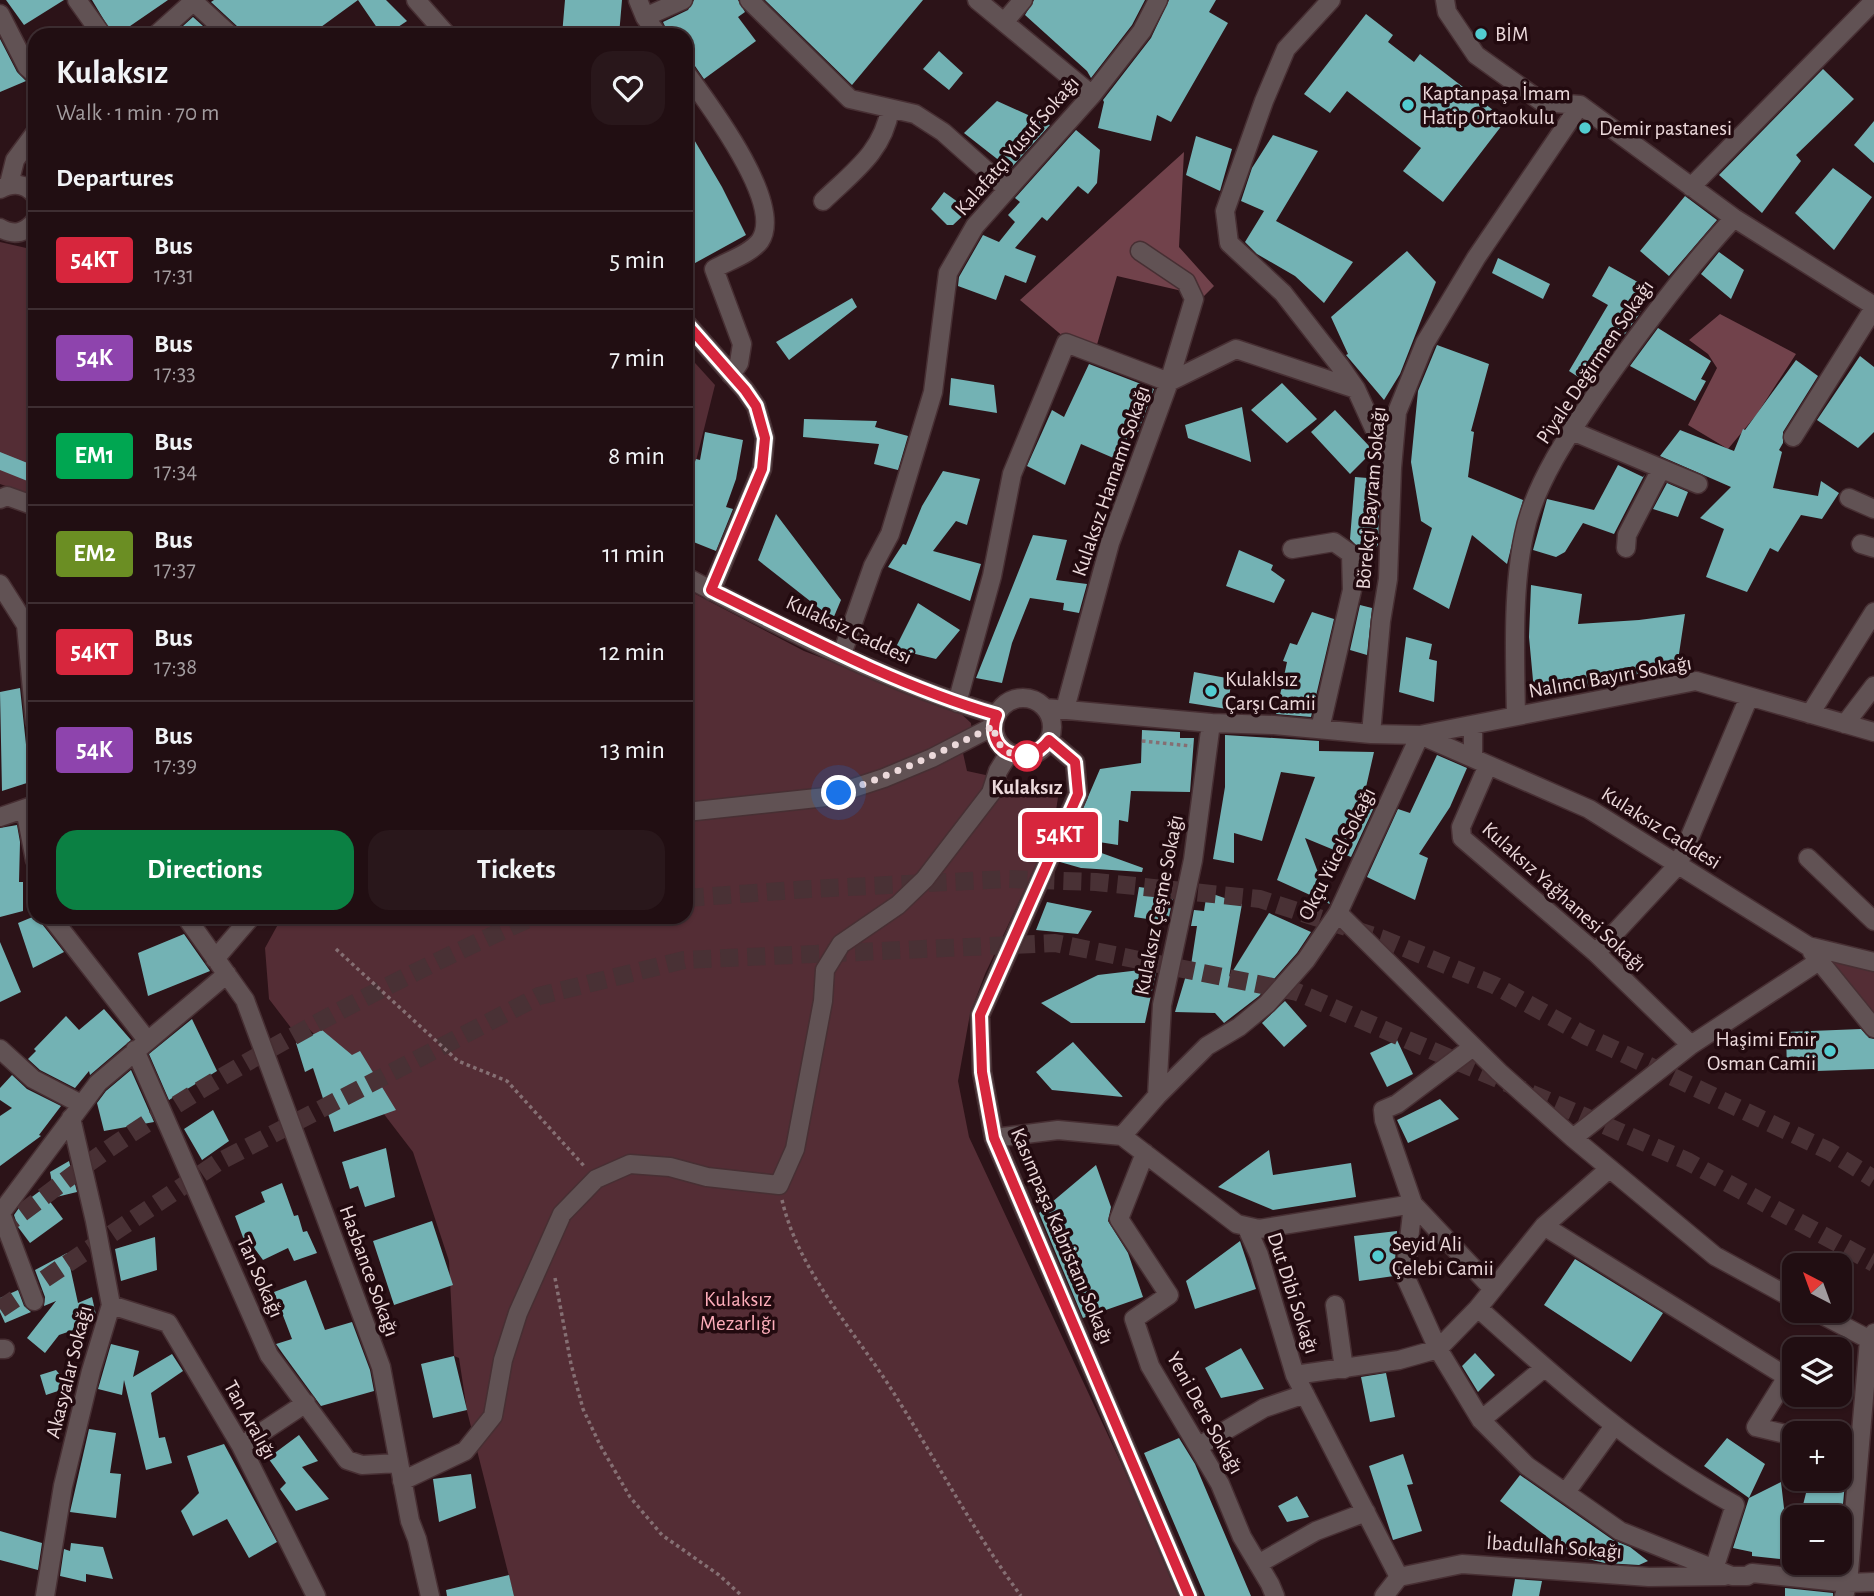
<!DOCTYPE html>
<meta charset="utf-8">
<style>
:root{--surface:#210e12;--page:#29171b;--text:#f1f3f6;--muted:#a29c9f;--line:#3e2e32;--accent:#0b8043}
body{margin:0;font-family:"Alegreya Sans",sans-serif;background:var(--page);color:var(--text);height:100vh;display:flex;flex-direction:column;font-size:26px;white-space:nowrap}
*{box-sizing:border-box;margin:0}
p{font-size:23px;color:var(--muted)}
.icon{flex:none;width:38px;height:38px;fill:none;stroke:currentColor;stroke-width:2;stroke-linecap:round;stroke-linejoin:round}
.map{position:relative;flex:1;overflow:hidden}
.panel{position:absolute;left:28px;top:28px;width:665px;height:896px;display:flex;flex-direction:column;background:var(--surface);border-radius:21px;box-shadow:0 2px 5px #0004,0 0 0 2px var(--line)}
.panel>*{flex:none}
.badge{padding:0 14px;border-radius:5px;font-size:24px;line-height:46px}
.needle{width:46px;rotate:319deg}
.controls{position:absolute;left:1782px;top:1253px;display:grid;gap:14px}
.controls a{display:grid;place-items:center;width:70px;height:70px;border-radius:14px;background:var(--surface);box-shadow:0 2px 5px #0004,0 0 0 2px var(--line);font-size:35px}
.you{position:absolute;width:35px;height:35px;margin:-18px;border:5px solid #fff;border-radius:50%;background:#1a73e8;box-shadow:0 0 0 10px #1a73e833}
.map>.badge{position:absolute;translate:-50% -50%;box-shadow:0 0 0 4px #fff}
h2{padding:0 28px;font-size:26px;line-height:63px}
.round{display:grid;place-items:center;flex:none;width:74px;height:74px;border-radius:21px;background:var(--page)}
.summary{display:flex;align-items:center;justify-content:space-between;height:119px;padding:0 28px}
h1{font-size:33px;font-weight:700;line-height:52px}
.cta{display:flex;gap:14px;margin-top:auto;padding:14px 28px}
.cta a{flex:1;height:80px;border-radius:21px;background:var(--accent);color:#fff;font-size:28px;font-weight:700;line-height:80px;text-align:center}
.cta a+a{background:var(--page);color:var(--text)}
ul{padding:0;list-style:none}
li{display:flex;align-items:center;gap:21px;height:98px;padding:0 28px;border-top:2px solid var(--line)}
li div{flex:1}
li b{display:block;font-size:26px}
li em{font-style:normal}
li .badge{min-width:77px;font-weight:700;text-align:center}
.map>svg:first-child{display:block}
.green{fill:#542d35}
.forest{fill:#71424b}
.building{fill:#73b2b4}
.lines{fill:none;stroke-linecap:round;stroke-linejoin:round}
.major-tunnel{stroke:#493135;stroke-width:18;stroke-dasharray:18 9;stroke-linecap:butt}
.minor-casing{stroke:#472f33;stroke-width:21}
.path{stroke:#856f73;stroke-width:3.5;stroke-dasharray:3.5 3.5;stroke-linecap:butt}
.minor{stroke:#615254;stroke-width:18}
.line-casing{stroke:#fff;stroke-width:16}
.line{stroke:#d7263d;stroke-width:10}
.walk{stroke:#ecd9db;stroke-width:7;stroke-dasharray:0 12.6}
.poi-dot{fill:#52ccd0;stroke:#220a0f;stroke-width:2.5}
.stop-dot{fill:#fff;stroke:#d7263d;stroke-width:3.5}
.labels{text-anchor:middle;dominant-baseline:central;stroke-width:7;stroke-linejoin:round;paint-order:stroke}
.poi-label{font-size:21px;fill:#ecd9db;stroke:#220a0f;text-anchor:start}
.street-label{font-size:21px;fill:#ecd9db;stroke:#220a0f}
.stop-label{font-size:21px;font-weight:bold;fill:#ecd9db;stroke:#220a0f}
.park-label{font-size:21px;fill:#fdadba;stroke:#220a0f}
</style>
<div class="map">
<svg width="1874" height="1596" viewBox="0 0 1874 1596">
<rect width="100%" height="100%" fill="#2c1318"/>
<path class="green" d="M0 242 35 250V496L0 484Z
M686 353 715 385 686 501Z
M686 589 804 651 956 709 971 723 972 733 963 753 967 771 1059 791 1053 830 985 974 970 1014 958 1081 969 1137 1183 1596H514L467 1411 459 1358 454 1356 449 1261 413 1152 354 1075 309 1029 295 1033 269 999 265 948 282 917H686Z
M1825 957 1874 969V1020Z"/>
<path class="forest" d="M1184 152 1179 247 1214 286 1204 296 1117 276 1096 348 1065 338 1020 300Z
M1720 314 1796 354 1757 414 1728 449 1688 425 1717 368 1708 354 1689 340Z"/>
<path class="building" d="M6 0H64L24 25Z
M92 0H168L117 35H113Z
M214 0H358L310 35H241L238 27 211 2Z
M358 0H386L407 21 386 35H382Z
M565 0H622L619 35H562Z
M694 0H738L745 12 738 17 756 41 704 79 695 66 686 62V35H669L663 22 688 10Z
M765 0H923L852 85Z
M1034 0H1145L1132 25 1091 78 1087 71 1025 15Z
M1169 0H1216L1209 12 1228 23 1171 122 1157 115 1151 141 1098 128 1104 102 1103 100 1151 38Z
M1366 14 1393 35 1388 42 1414 62 1420 54 1506 120 1443 202 1403 171 1421 148 1347 91 1330 113 1304 94Z
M193 17 213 35H173Z
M0 39 17 72 26 81 0 92Z
M939 51 963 73 949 90 923 69Z
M1823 69 1854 99 1796 155 1801 161 1762 213 1719 175Z
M997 101 1050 125 1010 169 964 133Z
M1874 121V163L1854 145Z
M686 126 722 187 746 235 686 268Z
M1076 130 1100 150 1097 183 1088 194 1078 186 1047 221 1042 217 1015 248 1036 256 1026 283 1005 275 996 300 958 286 959 277 983 235 999 242 1015 222 1008 215 1020 202 1015 198Z
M1273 135 1318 151 1276 221 1353 262 1324 303 1295 276 1257 254 1245 242 1264 211 1241 201 1252 168Z
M1196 136 1232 149 1220 191 1186 175Z
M1833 168 1872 197 1834 250 1795 213Z
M944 192 969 210 953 225H947L931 209Z
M1685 196 1717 220 1669 276 1640 251Z
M1407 251 1436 282 1400 374 1384 400 1346 355 1348 354 1331 317Z
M1719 252 1744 270 1731 299 1701 274Z
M1498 258 1550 284 1543 299 1492 273Z
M1609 266 1652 290 1638 316 1589 384 1569 371 1608 305 1592 296Z
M852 298 857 307 789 360 776 342Z
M1658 328 1711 361 1701 379 1706 381 1695 401 1630 366Z
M1437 345 1489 364 1471 431 1474 432 1468 477 1523 500 1507 564 1472 535 1449 609 1413 589 1432 528 1421 521 1411 462 1418 391Z
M1860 356 1874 367V432L1858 448 1817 420Z
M1796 360 1818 376 1783 432V443L1779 450 1782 452 1773 488 1818 496 1821 481 1839 493 1822 519 1801 515 1778 552 1770 548 1747 592 1706 577 1724 529 1700 518 1731 487 1660 456 1680 430 1734 451 1743 429 1745 430Z
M1089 364 1154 389 1138 432 1131 430 1118 460 1081 444 1065 485 1027 466 1052 410 1064 417Z
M951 378 994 385 997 413 949 405Z
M1282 383 1317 419 1287 443 1251 410Z
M1242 407 1251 462 1188 438 1185 425Z
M1335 410 1370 447 1372 452 1350 474 1311 432Z
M804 419 877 421 875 427 908 436 898 470 874 464 879 444 803 437Z
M705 432 743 440 736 479 726 507 733 509 716 551 686 539V507L694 486 687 484 696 459 700 460Z
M0 452 35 466V484L0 470Z
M1618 465 1643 477 1645 474 1614 534 1583 523 1565 552 1556 557 1533 550 1547 499 1594 510Z
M943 471 980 479 967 525 956 521 933 551 981 564 970 601 888 567 903 544 906 545 922 506Z
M1355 477 1380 479 1378 545 1370 553 1361 550 1350 539Z
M1667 483 1688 492 1678 517 1653 509Z
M776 514 841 600 833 619 758 560Z
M1033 535 1067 540 1056 580 1087 584 1079 613 1063 610 1064 603 1030 598 1012 643 1002 683 976 678Z
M1239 550 1273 565 1271 570 1285 580 1274 603 1226 586Z
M1531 585 1582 594 1578 624 1639 620 1685 614 1677 667 1642 677 1591 678 1594 686 1534 691 1529 637Z
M918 603 960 630 936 659 895 649Z
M1360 605 1372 608 1367 655 1350 650Z
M1312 612 1334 619 1311 717 1276 714 1287 662 1283 661 1290 643 1297 645Z
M1406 637 1432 644 1429 659 1437 661 1434 702 1399 692Z
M1194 672 1232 679 1227 709 1189 703Z
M20 688 30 782 2 791 0 692Z
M1142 730 1180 732V738H1194L1190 792 1131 791 1128 822 1119 820 1118 845 1099 842 1096 851 1143 868 1142 872 1081 868 1060 862 1100 769 1141 763Z
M1225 735 1319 741V751L1374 752 1364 796 1377 801 1351 857 1305 838 1330 904 1277 880 1315 777 1281 772 1262 841 1234 833V863L1213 859 1225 787Z
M1437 755 1467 768 1450 807 1419 854 1428 858 1415 900 1367 877 1398 809 1410 813Z
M17 825 20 842 19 882H23V911L0 917V828Z
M1139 887 1174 892 1168 922 1134 917Z
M1207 892 1242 904 1229 977 1269 913 1311 932 1297 953 1259 996 1224 1023 1215 1013 1175 1012 1187 972H1190L1197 926H1191L1194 910 1204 911Z
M1047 902 1092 911 1078 934 1036 930Z
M35 916 40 917 42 924 64 952 33 968 18 923Z
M184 934 210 971 148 996 138 953Z
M0 942 21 992 0 1002Z
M1157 968 1145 1023H1071L1041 1003 1098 975Z
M1285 1001 1307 1026 1284 1047 1262 1023Z
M104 1009 131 1040 90 1075 89 1071 75 1088 40 1070 28 1059 36 1051 34 1049 66 1016 79 1030Z
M192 1019 217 1071 169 1100 149 1054Z
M1861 1029 1869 1038 1874 1039V1069L1787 1072 1786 1032Z
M322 1030 352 1055 360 1051 396 1110 334 1132 313 1068 305 1072 296 1043Z
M1397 1040 1413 1074 1387 1087 1370 1053Z
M1073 1042 1123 1097 1052 1090 1036 1072Z
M131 1070 154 1122 104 1131 97 1103 106 1091Z
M12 1075 27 1089 61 1106 39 1135 41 1136 0 1166V1116L12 1108 0 1100V1088Z
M1440 1099 1459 1119 1408 1143 1397 1120Z
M213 1110 229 1141 202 1160 184 1129Z
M386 1148 395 1197 365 1207 358 1186 350 1189 342 1162Z
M1269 1150 1273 1175 1351 1163 1356 1197 1273 1210 1218 1187Z
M69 1161 77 1192 48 1199 63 1219 30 1243 18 1227 14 1215 21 1205 52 1182 50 1172Z
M1096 1165 1111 1207 1108 1221 1128 1253 1143 1297 1083 1318 1039 1213Z
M282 1183 294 1216 298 1215 303 1232 307 1231 317 1253 294 1261 288 1248 263 1260 247 1238 244 1240 235 1216 265 1202 261 1192Z
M432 1221 453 1285 394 1305 373 1241Z
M1397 1231 1394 1276 1359 1281 1354 1236Z
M155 1237 157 1270 121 1281 115 1249Z
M1240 1241 1256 1289 1195 1309 1186 1281Z
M67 1253 78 1303 92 1297 96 1315 94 1323 59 1335 45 1353 27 1338 56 1301 44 1306 45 1297 35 1270Z
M1575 1259 1663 1313 1631 1362 1544 1305Z
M306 1280 325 1330 352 1322 370 1370 374 1391 321 1406 283 1354 276 1344 292 1339 274 1292Z
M18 1290 24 1306 31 1312 5 1323 0 1312V1298Z
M111 1344 139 1351 133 1377 172 1354 183 1371 151 1393 159 1438 165 1437 172 1463 146 1470 124 1380 122 1395 98 1389Z
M1241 1348 1264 1389 1221 1398 1205 1368Z
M1475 1353 1495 1375 1478 1392 1462 1366Z
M454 1356 467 1410 433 1418 421 1364Z
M56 1370 70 1387 46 1395 40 1375Z
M1386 1373 1395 1417 1370 1422 1361 1377Z
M89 1429 116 1433 110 1473 121 1474 116 1518 70 1512Z
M299 1435 318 1461 302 1467 329 1499 296 1511 280 1489 286 1483 268 1458Z
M1179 1438 1195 1464 1251 1596H1205L1144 1453Z
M1727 1438 1765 1464 1749 1498 1704 1466Z
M224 1444 277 1542 249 1558 227 1519 193 1536 181 1511 199 1493 187 1456Z
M1403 1454 1413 1484 1407 1485 1422 1531 1393 1540 1369 1466Z
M1839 1459 1847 1461 1842 1515 1803 1505 1808 1485 1819 1486V1479H1839Z
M471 1474 476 1508 439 1522 433 1479Z
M1520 1475 1613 1540 1630 1547 1648 1561 1639 1565 1605 1563 1571 1555 1500 1501Z
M1781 1482 1790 1560 1752 1556V1552L1733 1548 1749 1498Z
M1297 1496 1309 1517 1287 1522 1278 1506Z
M0 1531 42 1543 38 1570 0 1560Z
M71 1543 103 1547 113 1579 86 1574V1582L60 1576 64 1549 70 1551Z
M1789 1563H1838V1570L1789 1565Z
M509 1575 514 1596H447L446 1590Z
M1515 1579 1542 1581 1539 1596H1512Z
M1785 1588 1833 1593V1596H1785Z"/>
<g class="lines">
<path class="major-tunnel" d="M686 898 809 889 1008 879 1096 882 1260 899 1383 939 1494 985 1584 1035 1829 1151 1874 1179
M0 1229C43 1198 85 1164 129 1135 257 1051 394 979 533 917
M0 1309 217 1163 539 996 684 960 1055 943 1297 992 1687 1161 1874 1263"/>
<g class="minor-casing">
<path id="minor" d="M77 0 102 35
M416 0 447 35
M638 0 645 17 658 35
M749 0 850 99 915 114 943 132 1007 189
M977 0 1092 95
M1331 0 1286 49 1264 101 1225 211 1229 243 1283 293 1340 366 1356 389 1392 468
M1445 0 1447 12 1476 55 1542 102 1580 105 1734 218 1874 306
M193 1 230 35
M0 14 27 67 35 74
M645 17 683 0
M1005 21 1023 0
M156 35 195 0
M686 73C708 103 785 204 760 241 750 254 728 261 714 269L742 344 739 363 731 375
M9 184 15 160 35 133
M1691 187 1874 1
M0 189C13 182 26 183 35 195
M823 201C853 172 883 152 890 109
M0 228C14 236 25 233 35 221
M686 323 745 390 756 406 765 438 762 469 711 591
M1572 431 1698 484
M1793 437 1874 308
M1849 498 1874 509
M0 499 7 496 35 506
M1861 544 1874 548
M1626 548 1627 535 1661 469
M1292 549 1334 542 1351 554 1352 590 1320 729
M686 577C782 628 893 685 997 715
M0 584 26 625 35 722
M842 654 873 566 890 534 933 392 948 273 975 226 1092 95 1142 31 1158 0
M994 727a29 29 0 1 1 58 0a29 29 0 1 1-58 0Z
M957 703 992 576 1012 474 1066 343 1169 382 1194 299 1186 282 1140 251
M1045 708 1211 723 1274 725 1371 734 1420 735 1696 681 1874 732
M1065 709 1110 543 1169 382 1236 349 1356 389
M1810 714 1874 612
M1516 716C1515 659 1512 591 1524 535 1534 484 1570 432 1599 390 1641 330 1684 272 1734 218
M1845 724 1874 686
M1473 725V758
M1371 734 1381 621 1388 579 1392 468 1397 412 1425 343 1476 258 1580 105
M1420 735 1589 809 1808 946 1874 962
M1049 740 1075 762 1078 794 980 1015 982 1072 994 1138 1189 1596
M1488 765 1461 827 1462 838 1596 953 1691 1045
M25 809 35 860
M686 812 826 797 884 778 932 758 994 726
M0 817 35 805
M1808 858 1874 921
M1338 913 1499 1072 1573 1138 1715 1256 1794 1299
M51 917 147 1040
M186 917 245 1000 381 1367 410 1521 417 1539 430 1596
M1812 952 1874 1028
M1596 953 1678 865 1749 697
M215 959 251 917
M1473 1047 1397 1104 1383 1110 1384 1120 1413 1204 1405 1276 1438 1349 1481 1420 1527 1466 1620 1531 1732 1576H1747L1752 1573 1848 1583 1874 1582
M0 1049 33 1079 81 1104
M135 1050 269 1355 347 1460 362 1465 399 1463
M1157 1096 1162 1005 1193 860 1211 723
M1122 1136 1157 1096 1207 1046 1239 1027 1267 1004 1306 960 1338 913 1420 735
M994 1138 1058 1130 1122 1136 1237 1224 1259 1229 1413 1204
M1573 1138 1691 1045 1819 961
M1145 1153 1119 1219 1169 1295 1134 1319 1150 1366 1220 1484 1242 1537 1270 1584 1275 1596
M1413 1204 1493 1289
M0 1211 34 1301
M0 1214 98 1083 227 974
M1246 1226 1259 1255 1295 1375 1399 1577
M1544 1226 1787 1377 1756 1427 1794 1436
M111 1305 168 1323 241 1446 316 1596
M1335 1305 1344 1369
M1478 1308C1559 1381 1639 1453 1735 1505L1714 1569
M1815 1311 1874 1342
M0 1349H5
M1295 1375 1399 1360 1438 1349 1478 1308 1544 1226 1609 1169
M1481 1420 1544 1368
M241 1446 306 1403
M1199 1446 1264 1408 1305 1394
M1839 1447 1859 1452
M402 1481 465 1451 493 1416 503 1360 518 1313 562 1214 596 1179 630 1164 670 1167 707 1177 779 1185 795 1149 823 1001 825 970 841 944 898 905 925 879 991 793 998 771 1009 753
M1566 1492 1614 1426
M1258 1564 1316 1531 1366 1512
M45 1596 63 1486 91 1371 111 1305 95 1221 71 1118
M1384 1596 1399 1577 1462 1564 1649 1577 1725 1576
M1844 1596 1848 1583 1869 1340 1874 1333"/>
</g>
<path class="path" d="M1142 741 1191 746
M336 949 458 1061 507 1081 585 1167
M782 1200C798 1269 850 1326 888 1384 933 1454 971 1528 1021 1596
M555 1278 571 1364 583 1409 600 1445 630 1497 662 1535 719 1575 742 1596"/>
<use href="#minor" class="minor"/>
</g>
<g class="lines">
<g class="line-casing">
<path id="line" d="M686 323 745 390 756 406 765 438 762 469 711 590C804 636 897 686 997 715 982 751 1026 771 1049 740L1075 762 1078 794 980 1015 982 1072 994 1138 1189 1596"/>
</g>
<use href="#line" class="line"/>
<path class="walk" d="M839 793C894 774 942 752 994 726 995 746 1007 756 1027 756"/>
</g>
<g class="poi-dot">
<circle cx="1481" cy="34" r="7"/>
<circle cx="1408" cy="105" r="7"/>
<circle cx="1585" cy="128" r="7"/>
<circle cx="1211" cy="691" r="7"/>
<circle cx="1830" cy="1051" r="7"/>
<circle cx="1378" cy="1256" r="7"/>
</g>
<circle class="stop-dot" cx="1027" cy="756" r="14"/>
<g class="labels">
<g class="poi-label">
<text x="1495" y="34">BİM</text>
<text x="1422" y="93">Kaptanpaşa İmam<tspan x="1422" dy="24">Hatip Ortaokulu</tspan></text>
<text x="1599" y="128">Demir pastanesi</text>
<text x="1225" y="679">Kulaklsız<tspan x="1225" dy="24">Çarşı Camii</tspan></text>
<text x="1816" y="1039" text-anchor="end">Haşimi Emir<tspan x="1816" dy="24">Osman Camii</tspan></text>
<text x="1392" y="1244">Seyid Ali<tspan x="1392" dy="24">Çelebi Camii</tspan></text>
</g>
<g class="street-label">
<text transform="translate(1017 146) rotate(-49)">Kalafatçı Yusuf Sokağı</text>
<text transform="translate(1595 362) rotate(-56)">Piyale Değirmen Sokağı</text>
<text transform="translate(1111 481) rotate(-71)">Kulaksız Hamamı Sokağı</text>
<text transform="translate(1371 498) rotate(-85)">Börekçi Bayram Sokağı</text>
<text transform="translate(849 630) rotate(25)">Kulaksiz Caddesi</text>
<text transform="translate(1610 677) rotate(-10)">Nalıncı Bayırı Sokağı</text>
<text transform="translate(1661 828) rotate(32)">Kulaksız Caddesi</text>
<text transform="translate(1337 854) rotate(-63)">Okçu Yücel Sokağı</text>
<text transform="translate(1564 897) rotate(42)">Kulaksız Yağhanesi Sokağı</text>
<text transform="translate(1159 905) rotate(-79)">Kulaksız Çeşme Sokağı</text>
<text transform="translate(1062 1236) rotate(67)">Kasımpaşa Kabristanı Sokağı</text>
<text transform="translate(369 1271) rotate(70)">Hasbance Sokağı</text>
<text transform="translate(260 1277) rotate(66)">Tan Sokağı</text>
<text transform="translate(1293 1293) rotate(72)">Dut Dibi Sokağı</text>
<text transform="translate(69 1372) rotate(-76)">Akasyalar Sokağı</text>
<text transform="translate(1205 1413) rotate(61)">Yeni Dere Sokağı</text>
<text transform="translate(250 1420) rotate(61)">Tan Aralığı</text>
<text transform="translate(1554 1547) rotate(4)">İbadullah Sokağı</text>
</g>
<g class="stop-label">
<text x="1027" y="787">Kulaksız</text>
</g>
<g class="park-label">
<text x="738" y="1299">Kulaksız<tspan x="738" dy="24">Mezarlığı</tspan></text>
</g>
</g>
</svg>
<div class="controls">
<a><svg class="needle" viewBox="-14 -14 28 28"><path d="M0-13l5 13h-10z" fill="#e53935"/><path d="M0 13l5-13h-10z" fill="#a29c9f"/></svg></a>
<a><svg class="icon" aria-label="layers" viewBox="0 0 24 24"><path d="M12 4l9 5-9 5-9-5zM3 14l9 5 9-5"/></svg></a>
<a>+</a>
<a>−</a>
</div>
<div class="you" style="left:839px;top:793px"></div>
<b class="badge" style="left:1060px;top:835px;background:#d7263d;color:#fff">54KT</b>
<section class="panel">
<div class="summary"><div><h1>Kulaksız</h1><p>Walk · 1 min · 70 m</p></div><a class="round"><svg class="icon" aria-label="heart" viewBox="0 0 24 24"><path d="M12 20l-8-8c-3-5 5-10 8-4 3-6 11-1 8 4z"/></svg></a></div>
<h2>Departures</h2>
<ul>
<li><span class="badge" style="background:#d7263d;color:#fff">54KT</span><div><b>Bus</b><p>17:31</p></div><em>5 min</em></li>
<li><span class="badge" style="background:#8e44ad;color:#fff">54K</span><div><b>Bus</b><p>17:33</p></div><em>7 min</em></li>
<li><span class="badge" style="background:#00a651;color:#fff">EM1</span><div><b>Bus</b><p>17:34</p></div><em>8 min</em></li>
<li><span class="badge" style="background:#6b8e23;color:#fff">EM2</span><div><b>Bus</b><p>17:37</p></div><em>11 min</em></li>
<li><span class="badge" style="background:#d7263d;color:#fff">54KT</span><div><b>Bus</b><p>17:38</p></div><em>12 min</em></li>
<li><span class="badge" style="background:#8e44ad;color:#fff">54K</span><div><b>Bus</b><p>17:39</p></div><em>13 min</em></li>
</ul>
<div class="cta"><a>Directions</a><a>Tickets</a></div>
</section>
</div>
